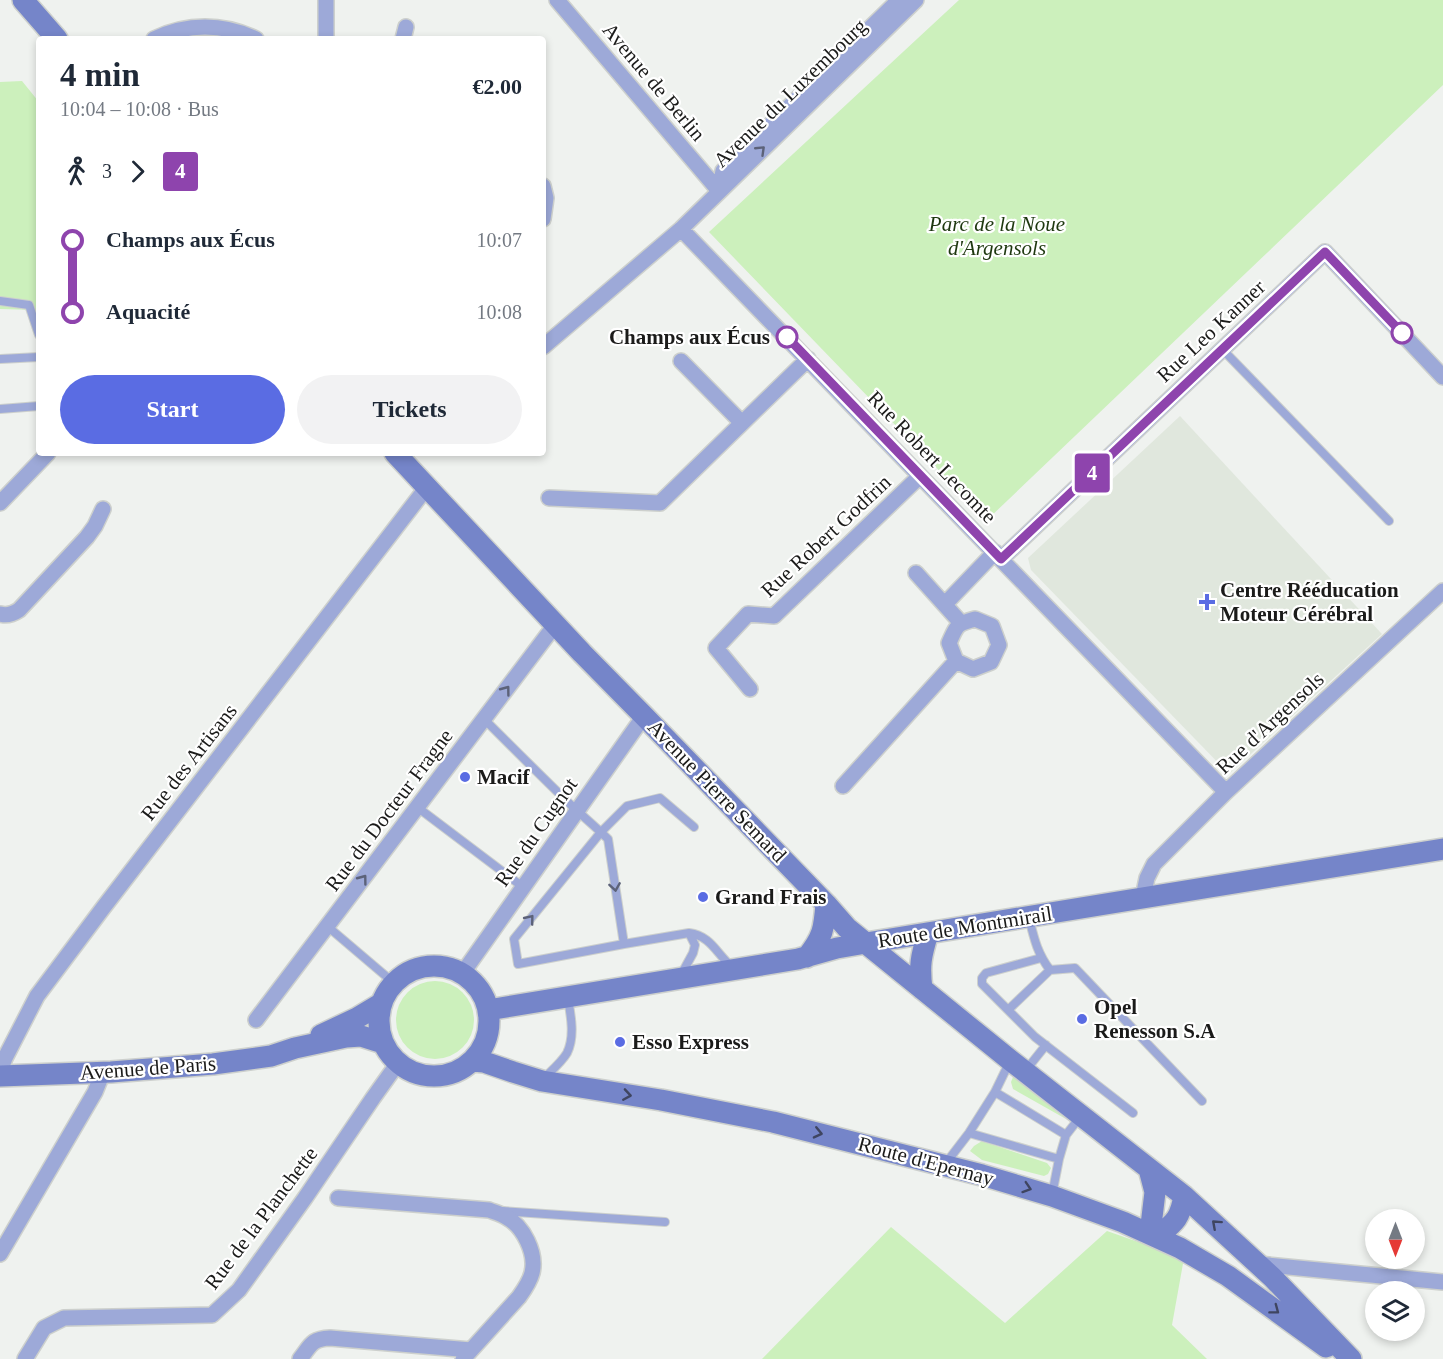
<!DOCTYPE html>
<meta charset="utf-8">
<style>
:root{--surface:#fff;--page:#f2f2f3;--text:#1f2937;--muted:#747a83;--accent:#5a6ce3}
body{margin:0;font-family:"Times New Roman",serif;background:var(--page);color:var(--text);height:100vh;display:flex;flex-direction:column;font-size:22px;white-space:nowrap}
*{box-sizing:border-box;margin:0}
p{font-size:20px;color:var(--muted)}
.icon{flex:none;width:33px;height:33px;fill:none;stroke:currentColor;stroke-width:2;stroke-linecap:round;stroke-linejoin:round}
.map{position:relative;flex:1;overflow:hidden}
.panel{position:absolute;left:36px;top:36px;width:510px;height:420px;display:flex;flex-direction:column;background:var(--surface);border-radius:6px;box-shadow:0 3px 9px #0003}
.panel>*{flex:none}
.badge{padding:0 12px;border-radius:4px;font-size:21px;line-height:39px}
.needle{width:39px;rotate:180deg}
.tools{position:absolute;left:1365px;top:1209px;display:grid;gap:12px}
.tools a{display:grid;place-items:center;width:60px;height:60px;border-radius:50%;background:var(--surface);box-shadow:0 3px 9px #0003;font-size:30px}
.map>.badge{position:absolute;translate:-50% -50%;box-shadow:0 0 0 3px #fff}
.legs{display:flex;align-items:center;gap:9px;height:66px;padding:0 24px;font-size:20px}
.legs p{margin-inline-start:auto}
.overview{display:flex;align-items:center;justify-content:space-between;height:102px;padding:0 24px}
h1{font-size:33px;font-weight:700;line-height:45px}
.button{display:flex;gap:12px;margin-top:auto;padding:12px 24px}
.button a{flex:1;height:69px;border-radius:36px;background:var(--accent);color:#fff;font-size:24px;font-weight:700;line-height:69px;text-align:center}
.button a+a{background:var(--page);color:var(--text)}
ul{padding:0 24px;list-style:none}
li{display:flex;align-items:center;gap:21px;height:72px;font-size:22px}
li i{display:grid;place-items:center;width:9px;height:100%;margin:0 8px;background:currentColor}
li i::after{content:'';width:15px;height:15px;margin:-8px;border:4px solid;border-radius:50%;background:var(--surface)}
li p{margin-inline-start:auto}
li:first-child i{background:linear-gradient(#0000 50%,currentColor 0)}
li:last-child i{background:linear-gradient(currentColor 50%,#0000 0)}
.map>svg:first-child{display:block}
.built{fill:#e0e7dd}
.green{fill:#ccf0bc}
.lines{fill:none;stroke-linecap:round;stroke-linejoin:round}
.service-casing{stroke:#cdd0cd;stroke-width:10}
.minor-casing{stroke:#cdd0cd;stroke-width:18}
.secondary-casing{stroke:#cdd0cd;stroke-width:24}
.service{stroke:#9da9d8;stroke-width:8}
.minor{stroke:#9da9d8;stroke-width:15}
.secondary{stroke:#7585c9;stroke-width:21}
.oneway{stroke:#5c6279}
.oneway2{stroke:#3f4560}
.line-1-casing{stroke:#fff;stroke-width:14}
.line-1{stroke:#8e44ad;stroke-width:9}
.stop-1-dot{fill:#fff;stroke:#8e44ad;stroke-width:3}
.poi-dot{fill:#5a6ce3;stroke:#fff;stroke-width:2}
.labels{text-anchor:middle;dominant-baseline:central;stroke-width:4.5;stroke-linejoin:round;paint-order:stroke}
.street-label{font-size:21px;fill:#1b1b1a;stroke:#fff}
.park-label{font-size:21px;font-style:italic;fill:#1e380f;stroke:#fff}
.stop-label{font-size:21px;font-weight:bold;fill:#1b1b1a;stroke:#fff;text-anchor:end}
.poi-label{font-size:21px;font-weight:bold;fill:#1b1b1a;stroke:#fff;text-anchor:start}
</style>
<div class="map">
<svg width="1443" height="1359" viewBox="0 0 1443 1359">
<rect width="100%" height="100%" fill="#eff2ef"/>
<path class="built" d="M1180 416 1382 634 1229 774 1031 570 1028 558Z"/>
<path class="green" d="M959 0H1443V85L987 520 709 232Z
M22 81 39 102V309L35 310 0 309V82Z
M396 1020a39 39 0 1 1 78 0a39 39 0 1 1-78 0Z
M1013 1077H1014L1066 1119 1013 1089 1011 1082Z
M982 1141 1047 1163 1051 1168 1048 1174 1044 1176 982 1160 970 1151 974 1146Z
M891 1227 1005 1323 1107 1231 1184 1258 1172 1325 1207 1359H762Z"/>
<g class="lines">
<g class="service-casing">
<path id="service" d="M0 301 29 305 39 335
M1222 349 1389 521
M0 359 39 357
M0 409 39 406
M484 719C514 749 543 778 573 807 585 818 597 828 608 839L624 944 518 964 514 939 601 832 627 806 660 798 694 827
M417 807 523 887
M1029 918C1034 938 1037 953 1050 970L1075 968 1202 1101
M327 926 394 983
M624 944 689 933
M1041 958 986 973 982 978V984L1035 1037 1133 1113
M681 975 693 953 695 945 689 933C711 936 716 953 732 967
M1008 1010 1050 970
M1026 1070 1046 1045
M543 1079C551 1071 561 1063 567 1053 575 1037 571 1016 568 999
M995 1092 1066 1135
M969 1133 1059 1159
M946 1163 969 1133 995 1092 1010 1061
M1052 1195 1059 1159 1066 1135 1080 1117
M502 1211 665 1222"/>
</g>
<g class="minor-casing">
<path id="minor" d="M557 0 719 191
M154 39C187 23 223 23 256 39
M326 39V0
M403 39 406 27
M543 186 546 198 543 219
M719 191 723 171 899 0
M681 229 1226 792
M543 347 681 229 916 0
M681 361 742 423
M549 498 660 503 808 359
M0 503 48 453
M1001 559 1325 252 1443 377
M916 573 961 623
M945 604 995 552
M0 614C7 616 13 614 19 610L87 537 95 526 103 509
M975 619 992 626 999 645 991 662 973 669 956 661 949 643C957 625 956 624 975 619Z
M750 689 716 648 748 614 774 616 920 476
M843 786 956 661
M1143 897 1147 878 1154 864 1226 792 1443 591
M462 974 644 716
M256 1020 555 625
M0 1072 5 1058 37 996 103 908 427 487
M338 1198 489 1210C494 1212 501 1214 506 1217 523 1226 537 1253 532 1273 530 1281 524 1290 519 1297L463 1359
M0 1254 95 1092 103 1072
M1258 1264 1443 1282
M25 1359 44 1328 64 1318 212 1315 239 1290 305 1198 373 1098 398 1063
M300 1359C311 1345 311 1339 330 1338L471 1350"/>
</g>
<g class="secondary-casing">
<path id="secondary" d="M23 0 57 39
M395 453 582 653 644 716 826 904 847 928 1010 1060 1184 1196 1272 1277 1351 1359
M807 957C823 937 824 929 826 904
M379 1021a55 55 0 1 1 110 0a55 55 0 1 1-110 0Z
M922 989C919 965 921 956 928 933
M488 1010 798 959 837 948 866 943 1443 849
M321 1035 357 1018 382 1003
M472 1061 484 1062 513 1072 542 1081 661 1100 773 1122 982 1175 1052 1196 1123 1222 1180 1248 1228 1276 1326 1347
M0 1076 111 1072 213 1064 271 1056 295 1048 346 1037 361 1036 383 1043
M1149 1169 1155 1192 1150 1234
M1157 1237C1175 1222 1180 1219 1184 1196"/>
</g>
<use href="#service" class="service"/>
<use href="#minor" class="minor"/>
<use href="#secondary" class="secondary"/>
</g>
<defs><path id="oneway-chevron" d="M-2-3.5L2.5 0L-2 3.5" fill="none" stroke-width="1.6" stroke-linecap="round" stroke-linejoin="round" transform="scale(1.5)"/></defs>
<g class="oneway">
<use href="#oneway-chevron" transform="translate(761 150) rotate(-44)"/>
<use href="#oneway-chevron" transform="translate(506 690) rotate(-53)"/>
<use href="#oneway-chevron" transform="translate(363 879) rotate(-53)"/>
<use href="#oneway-chevron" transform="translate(615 887) rotate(81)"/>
<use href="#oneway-chevron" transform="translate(530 919) rotate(-51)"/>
</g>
<g class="oneway2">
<use href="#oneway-chevron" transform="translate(627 1095) rotate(9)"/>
<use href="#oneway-chevron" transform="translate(818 1133) rotate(13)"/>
<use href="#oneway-chevron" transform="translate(1027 1188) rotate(18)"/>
<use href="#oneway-chevron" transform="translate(1216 1224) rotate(-138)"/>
<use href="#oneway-chevron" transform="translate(1275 1310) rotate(37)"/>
</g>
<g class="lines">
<g class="line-1-casing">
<path id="line-1" d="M787 337 1001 559 1325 252 1402 333"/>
</g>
<use href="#line-1" class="line-1"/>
</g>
<g class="stop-1-dot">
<circle cx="1402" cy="333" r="10"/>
<circle cx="787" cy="337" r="10"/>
</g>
<g class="poi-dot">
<path d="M1204 593h6v6h6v6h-6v6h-6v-6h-6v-6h6z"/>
<circle cx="465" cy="777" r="6"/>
<circle cx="703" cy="897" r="6"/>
<circle cx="1082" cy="1019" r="6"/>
<circle cx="620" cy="1042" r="6"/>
</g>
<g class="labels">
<g class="street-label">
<text transform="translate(654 82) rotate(50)">Avenue de Berlin</text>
<text transform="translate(790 93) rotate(-44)">Avenue du Luxembourg</text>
<text transform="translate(1211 331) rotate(-43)">Rue Leo Kanner</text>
<text transform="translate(932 457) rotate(46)">Rue Robert Lecomte</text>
<text transform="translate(826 536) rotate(-43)">Rue Robert Godfrin</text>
<text transform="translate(1270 723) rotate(-43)">Rue d'Argensols</text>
<text transform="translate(189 762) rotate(-52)">Rue des Artisans</text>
<text transform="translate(717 791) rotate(46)">Avenue Pierre Semard</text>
<text transform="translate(389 810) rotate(-53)">Rue du Docteur Fragne</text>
<text transform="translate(536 832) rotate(-55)">Rue du Cugnot</text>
<text transform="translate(965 927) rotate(-9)">Route de Montmirail</text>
<text transform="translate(148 1068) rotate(-4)">Avenue de Paris</text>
<text transform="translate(926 1161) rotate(15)">Route d'Epernay</text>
<text transform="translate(261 1218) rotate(-53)">Rue de la Planchette</text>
</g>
<g class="park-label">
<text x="997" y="224">Parc de la Noue<tspan x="997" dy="24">d'Argensols</tspan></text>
</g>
<g class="stop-label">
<text x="770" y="337">Champs aux Écus</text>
</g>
<g class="poi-label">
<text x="1220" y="590">Centre Rééducation<tspan x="1220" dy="24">Moteur Cérébral</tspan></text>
<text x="477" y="777">Macif</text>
<text x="715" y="897">Grand Frais</text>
<text x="1094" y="1007">Opel<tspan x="1094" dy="24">Renesson S.A</tspan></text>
<text x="632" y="1042">Esso Express</text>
</g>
</g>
</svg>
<div class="tools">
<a><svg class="needle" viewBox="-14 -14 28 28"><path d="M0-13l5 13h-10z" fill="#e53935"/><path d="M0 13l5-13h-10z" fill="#747a83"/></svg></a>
<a><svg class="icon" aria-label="layers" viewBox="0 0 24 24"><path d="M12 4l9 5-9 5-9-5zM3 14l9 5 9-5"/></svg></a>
</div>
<b class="badge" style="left:1092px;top:473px;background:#8e44ad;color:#fff">4</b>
<section class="panel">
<div class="overview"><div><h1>4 min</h1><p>10:04 – 10:08 · Bus</p></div><b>€2.00</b></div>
<div class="legs"><svg class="icon" aria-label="walk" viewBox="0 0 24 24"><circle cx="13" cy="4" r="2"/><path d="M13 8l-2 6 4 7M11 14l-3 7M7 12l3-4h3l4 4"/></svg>3<svg class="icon" aria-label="forward" viewBox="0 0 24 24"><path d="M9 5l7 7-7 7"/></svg><b class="badge" style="background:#8e44ad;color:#fff">4</b></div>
<ul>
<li><i style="color:#8e44ad"></i><b>Champs aux Écus</b><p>10:07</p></li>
<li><i style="color:#8e44ad"></i><b>Aquacité</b><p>10:08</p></li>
</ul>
<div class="button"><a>Start</a><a>Tickets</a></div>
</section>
</div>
